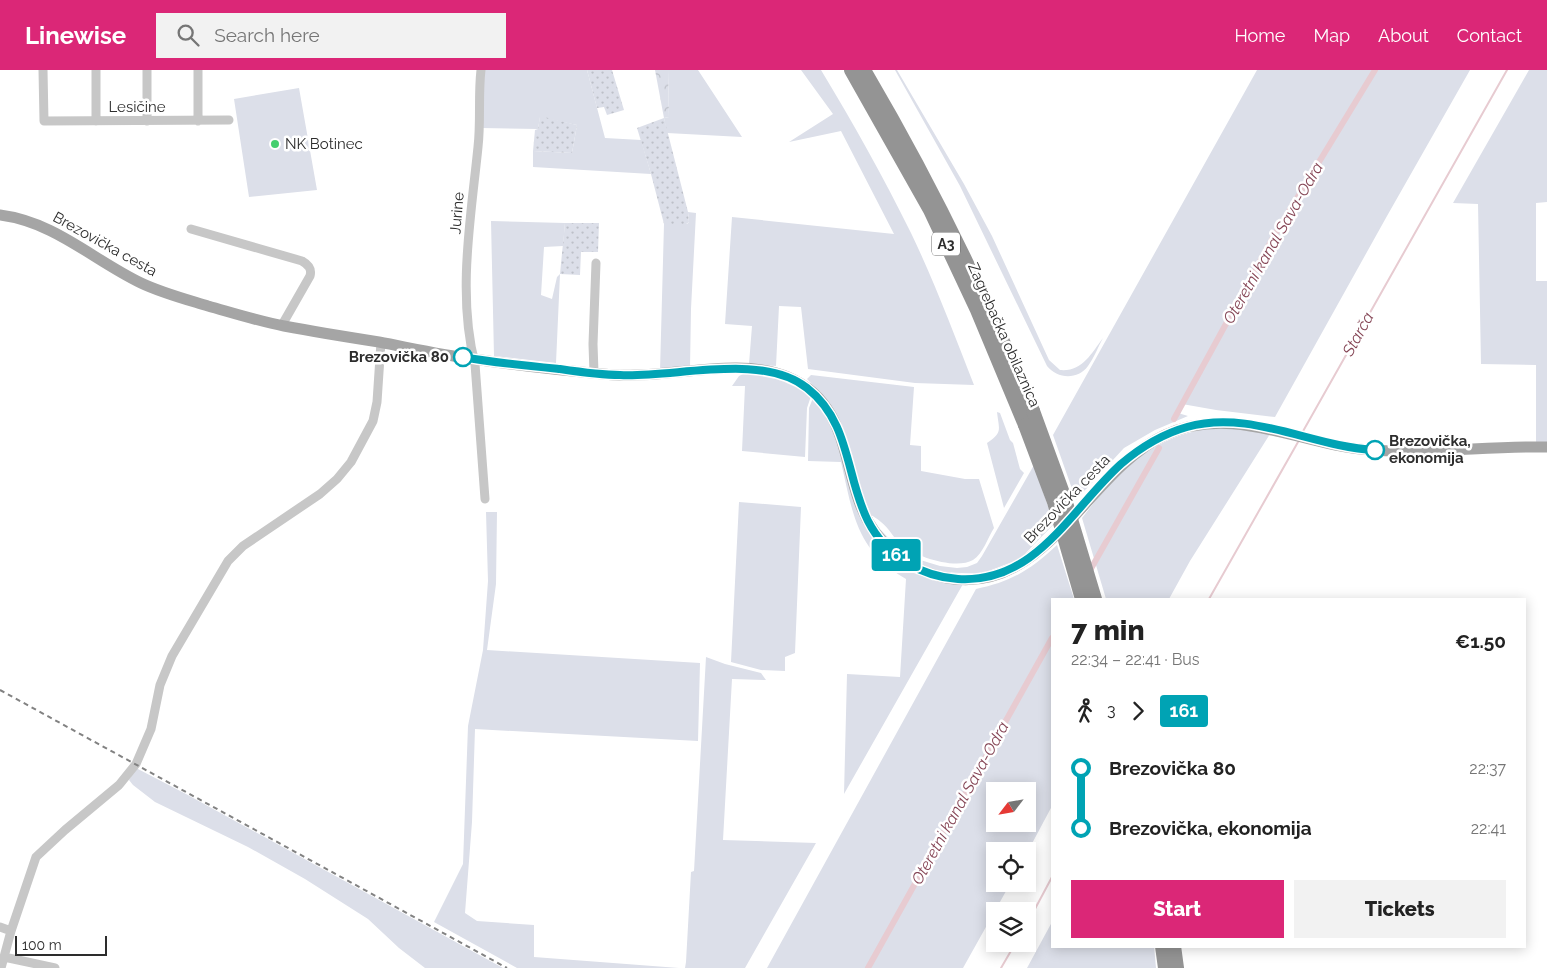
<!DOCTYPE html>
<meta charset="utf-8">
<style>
:root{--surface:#fff;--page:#f2f2f2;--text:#222;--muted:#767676;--accent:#db2777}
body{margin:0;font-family:Raleway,sans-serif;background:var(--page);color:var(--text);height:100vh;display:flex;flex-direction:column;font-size:19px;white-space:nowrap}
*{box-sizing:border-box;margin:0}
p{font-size:16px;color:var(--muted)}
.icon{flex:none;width:28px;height:28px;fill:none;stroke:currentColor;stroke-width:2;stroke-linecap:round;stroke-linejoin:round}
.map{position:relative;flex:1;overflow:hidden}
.details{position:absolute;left:1051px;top:528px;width:475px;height:350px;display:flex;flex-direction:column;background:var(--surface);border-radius:0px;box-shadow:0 2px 12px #0003}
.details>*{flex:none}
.badge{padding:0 10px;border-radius:4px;font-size:18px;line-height:32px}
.needle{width:32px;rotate:239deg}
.fabs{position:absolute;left:986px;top:712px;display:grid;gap:10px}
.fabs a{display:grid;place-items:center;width:50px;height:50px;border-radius:0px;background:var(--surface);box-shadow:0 2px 12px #0003;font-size:25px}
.scale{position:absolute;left:15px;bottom:12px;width:92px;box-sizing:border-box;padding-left:5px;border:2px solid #2d2d2d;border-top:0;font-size:14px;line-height:18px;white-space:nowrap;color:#2d2d2d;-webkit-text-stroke:4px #fff;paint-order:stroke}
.map>.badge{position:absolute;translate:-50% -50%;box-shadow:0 0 0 2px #fff}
.legs{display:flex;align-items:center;gap:8px;height:55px;padding:0 20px;font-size:16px}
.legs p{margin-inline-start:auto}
.headline{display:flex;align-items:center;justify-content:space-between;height:85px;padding:0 20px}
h1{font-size:28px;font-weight:800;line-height:38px}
.button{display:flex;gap:10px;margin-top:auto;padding:10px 20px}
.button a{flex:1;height:58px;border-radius:0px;background:var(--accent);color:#fff;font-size:20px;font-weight:800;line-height:58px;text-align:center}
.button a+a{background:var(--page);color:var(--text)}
ul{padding:0 20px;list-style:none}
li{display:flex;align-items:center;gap:18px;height:60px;font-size:19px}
li i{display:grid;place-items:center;width:8px;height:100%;margin:0 6px;background:currentColor}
li i::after{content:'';width:12px;height:12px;margin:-6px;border:4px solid;border-radius:50%;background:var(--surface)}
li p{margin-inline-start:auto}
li:first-child i{background:linear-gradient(#0000 50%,currentColor 0)}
li:last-child i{background:linear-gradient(currentColor 50%,#0000 0)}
header{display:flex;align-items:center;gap:30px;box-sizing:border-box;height:70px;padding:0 25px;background:var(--accent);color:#fff}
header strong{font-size:24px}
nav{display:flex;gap:28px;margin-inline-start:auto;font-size:18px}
.search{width:350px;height:45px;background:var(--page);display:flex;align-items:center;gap:12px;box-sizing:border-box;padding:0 18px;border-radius:0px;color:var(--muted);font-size:19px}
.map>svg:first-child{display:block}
.grass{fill:#dcdfe9;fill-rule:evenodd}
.forest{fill:url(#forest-crowns)}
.garden{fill:url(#garden-dots)}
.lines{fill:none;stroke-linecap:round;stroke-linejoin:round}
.stream{stroke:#e7cbd1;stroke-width:2}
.canal{stroke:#e7cbd1;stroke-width:6}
.minor{stroke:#c7c7c7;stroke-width:9}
.major{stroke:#a5a5a5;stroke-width:11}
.highway{stroke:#949494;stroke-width:14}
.rail{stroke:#828282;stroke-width:2;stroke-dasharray:5 4;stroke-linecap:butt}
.highway-bridge{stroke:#949494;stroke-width:14}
.line-1-casing{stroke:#fff;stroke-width:11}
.line-1{stroke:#00a3b4;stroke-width:8}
.poi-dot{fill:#44cf6e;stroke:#fff;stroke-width:2}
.stop-1-dot{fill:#fff;stroke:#00a3b4;stroke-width:2.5}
.labels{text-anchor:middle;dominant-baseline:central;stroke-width:5;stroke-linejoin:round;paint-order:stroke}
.shield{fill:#fff;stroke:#6c6c6c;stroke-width:1}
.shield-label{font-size:14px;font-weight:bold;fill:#2d2d2d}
.street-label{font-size:15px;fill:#2d2d2d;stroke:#fff}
.poi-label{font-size:15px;fill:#2d2d2d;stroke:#fff;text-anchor:start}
.stop-label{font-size:15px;font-weight:bold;fill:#2d2d2d;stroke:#fff;text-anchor:end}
.water-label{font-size:16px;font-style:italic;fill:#854555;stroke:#fff}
</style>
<header>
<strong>Linewise</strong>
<div class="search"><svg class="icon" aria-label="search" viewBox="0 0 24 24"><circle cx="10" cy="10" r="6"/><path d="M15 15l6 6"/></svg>Search here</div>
<nav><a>Home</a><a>Map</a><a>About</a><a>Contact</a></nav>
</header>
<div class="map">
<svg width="1547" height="898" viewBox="0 0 1547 898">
<defs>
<pattern id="forest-crowns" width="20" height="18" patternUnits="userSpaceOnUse" patternTransform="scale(1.25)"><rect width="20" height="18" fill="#dcdfe9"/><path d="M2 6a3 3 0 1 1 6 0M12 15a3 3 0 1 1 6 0" fill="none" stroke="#bdc0c8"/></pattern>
<pattern id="garden-dots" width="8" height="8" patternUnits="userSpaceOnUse" patternTransform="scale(1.25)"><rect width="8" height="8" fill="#dcdfe9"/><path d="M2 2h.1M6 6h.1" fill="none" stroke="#bdc0c8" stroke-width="1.8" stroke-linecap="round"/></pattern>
</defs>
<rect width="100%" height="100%" fill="#fff"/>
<path class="grass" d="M483 0H587L605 68 641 70 651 104 533 97V81L572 83 577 55 540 47 538 59 481 58Z
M668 0H698L742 67 667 63 664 48 669 47Z
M801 0H821C853 53 884 108 911 163 935 213 954 264 974 315L915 313 808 299 801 237 779 236 776 296 749 294 752 256 725 254 732 147 894 164 841 61 789 72 833 44Z
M895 0H897L964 114 992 166 1049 290 1060 300C1082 302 1091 284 1103 268 1098 277 1094 288 1088 296 1078 310 1057 309 1047 296L960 116Z
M1257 0H1470L1387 146 1275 347 1216 340 1182 334 1178 343 1188 346 1155 360 1124 378 1076 430 1053 365Z
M1529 0H1547V132L1536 133V211H1547V374H1536V295L1481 294 1478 134 1453 133Z
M299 18 317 120 249 127 234 29Z
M688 142 696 143 691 239 690 298 660 301 664 154H687L689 152Z
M491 151 565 153 563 176 544 177 541 225 552 229 557 207 560 204 556 293 494 286Z
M745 303 780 308 811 326 807 338 805 387 742 381 745 316H732L739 306Z
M811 305 914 317 910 375 921 376V401L965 409H979L994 458C988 467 983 484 973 490 956 500 916 487 902 475 894 469 889 458 881 452 877 448 873 447 869 443L821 324 807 309Z
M813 328 822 338 842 379 888 483 963 514 844 724 847 604 900 607 906 509C856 480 853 444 841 392L808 391 809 338Z
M997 342 1000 343 1010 370 1013 373 1020 399 1024 403 1004 438 987 373C1003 362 999 360 997 342Z
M1231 358 1270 364 1190 491 1169 529H1106L1082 448C1114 406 1146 371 1200 360 1209 357 1221 358 1231 358Z
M1034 395 1054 454 1020 489 981 504 940 502 916 493 886 471 877 456 899 479 917 489 940 496 957 498 967 497 977 493 982 486Z
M739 432 801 437 795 583 785 587V601L761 600 731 592Z
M486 442H497L496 514 487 580 700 593 698 671 475 659 472 752 465 843 477 851 534 855V887L679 898H517L434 852 463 794 468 656 483 580 488 511Z
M1057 475 1074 529H1052V736L1028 781H995V814H1010L963 898H767L976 519C1011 512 1032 499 1057 475ZM995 721H1028V754H995Z
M706 587 725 594 761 603 766 610 732 609 723 770 816 773 745 898H685L686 892 691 802 694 801Z
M136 698 186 724 503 898H425L399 878 368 849 305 809 248 777 155 732 133 715 129 710Z
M1052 852V876H1154L1156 898H1027Z"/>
<path class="forest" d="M655 0H668L669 47 664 48Z"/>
<path class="garden" d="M587 0H612L624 40 607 45 604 37 597 38Z
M540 46 577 55 572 83 533 81 535 60 538 59Z
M664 48 688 142 689 152 685 155 664 154 651 104 637 58Z
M565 153H599L598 182H581L580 205 560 204Z"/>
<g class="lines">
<path class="stream" d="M1302 363 1507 0
M1209 529 1298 372
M1028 852 1052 807
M1001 898 1015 874"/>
<path class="canal" d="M1174 349 1274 166 1375 0
M1088 504 1159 378
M868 898 1052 568"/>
<path class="minor" d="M43 0 44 51 229 50
M96 0V51
M147 0V51
M198 0V51
M481 0C478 25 481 51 478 77 471 147 457 225 475 294L485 429
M191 159 302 191C309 195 312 199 310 206L282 255
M594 303 593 274 596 193
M0 857 11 861
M4 887 55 898
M1 898 11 861 36 787 65 760 119 715 136 694 151 659 160 615 172 586 228 491 243 476 320 424 337 409 351 392 373 351 377 332 381 272"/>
<path class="major" d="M0 145C55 152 93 190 141 213 162 223 185 229 208 236 233 243 258 251 284 256 316 262 347 267 379 272 411 278 442 285 474 289 520 296 567 301 614 305 668 309 738 286 788 307 843 330 842 383 859 431 873 471 905 500 947 508 1047 526 1087 401 1165 365 1234 333 1302 376 1371 380 1430 384 1489 376 1547 377"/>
<path class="highway" d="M851 0 930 140 977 240 1025 355
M864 0C929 110 984 223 1033 341
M1162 876 1165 898
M1174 876 1177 898"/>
<path class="rail" d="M0 620 507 898"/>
<path class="highway-bridge" d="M1033 341 1064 426 1095 529
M1025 355 1054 432 1082 529"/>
</g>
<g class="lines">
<g class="line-1-casing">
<path id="line-1" d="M463 287C495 293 528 296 560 299 580 302 600 305 620 305 675 308 761 282 807 318 867 365 835 449 907 493 922 502 941 508 958 509 1036 514 1071 439 1121 394 1141 377 1162 364 1187 357 1250 339 1312 377 1375 380"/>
</g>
<use href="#line-1" class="line-1"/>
</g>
<circle class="poi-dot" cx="275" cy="74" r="5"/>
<g class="stop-1-dot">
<circle cx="463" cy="287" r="9"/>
<circle cx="1375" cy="380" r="9"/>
</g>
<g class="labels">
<rect class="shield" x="932" y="162.5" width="28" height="23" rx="4"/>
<g class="shield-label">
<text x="946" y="174">A3</text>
</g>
<g class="street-label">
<text x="137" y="37">Lesičine</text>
<text transform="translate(457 143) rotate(-85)">Jurine</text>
<text transform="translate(105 174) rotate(29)">Brezovička cesta</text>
<text transform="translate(1004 265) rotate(66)">Zagrebačka obilaznica</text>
<text transform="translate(1067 429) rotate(-46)">Brezovička cesta</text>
</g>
<g class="poi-label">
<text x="285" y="74">NK Botinec</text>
</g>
<g class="stop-label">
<text x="449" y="287">Brezovička 80</text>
<text x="1389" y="371" text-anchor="start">Brezovička,<tspan x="1389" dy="17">ekonomija</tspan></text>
</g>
<g class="water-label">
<text transform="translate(1273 173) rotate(-60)">Oteretni kanal Sava-Odra</text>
<text transform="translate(1358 264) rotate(-61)">Starča</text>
<text transform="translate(960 733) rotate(-61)">Oteretni kanal Sava-Odra</text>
</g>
</g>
</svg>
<div class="fabs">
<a><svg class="needle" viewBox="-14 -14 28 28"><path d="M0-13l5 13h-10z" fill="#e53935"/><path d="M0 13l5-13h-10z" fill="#767676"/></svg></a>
<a><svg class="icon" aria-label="locate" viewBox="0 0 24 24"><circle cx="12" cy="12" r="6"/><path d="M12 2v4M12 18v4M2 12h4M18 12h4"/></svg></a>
<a><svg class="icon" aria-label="layers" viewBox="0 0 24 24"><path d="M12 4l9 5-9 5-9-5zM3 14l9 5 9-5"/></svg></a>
</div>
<div class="scale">100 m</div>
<b class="badge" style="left:896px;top:485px;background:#00a3b4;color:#fff">161</b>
<section class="details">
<div class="headline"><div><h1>7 min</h1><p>22:34 – 22:41 · Bus</p></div><b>€1.50</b></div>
<div class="legs"><svg class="icon" aria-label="walk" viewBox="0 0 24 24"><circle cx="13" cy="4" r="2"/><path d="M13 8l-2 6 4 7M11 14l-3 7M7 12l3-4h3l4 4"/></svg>3<svg class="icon" aria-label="forward" viewBox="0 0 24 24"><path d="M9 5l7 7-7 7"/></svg><b class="badge" style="background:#00a3b4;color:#fff">161</b></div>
<ul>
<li><i style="color:#00a3b4"></i><b>Brezovička 80</b><p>22:37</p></li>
<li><i style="color:#00a3b4"></i><b>Brezovička, ekonomija</b><p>22:41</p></li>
</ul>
<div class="button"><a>Start</a><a>Tickets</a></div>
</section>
</div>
